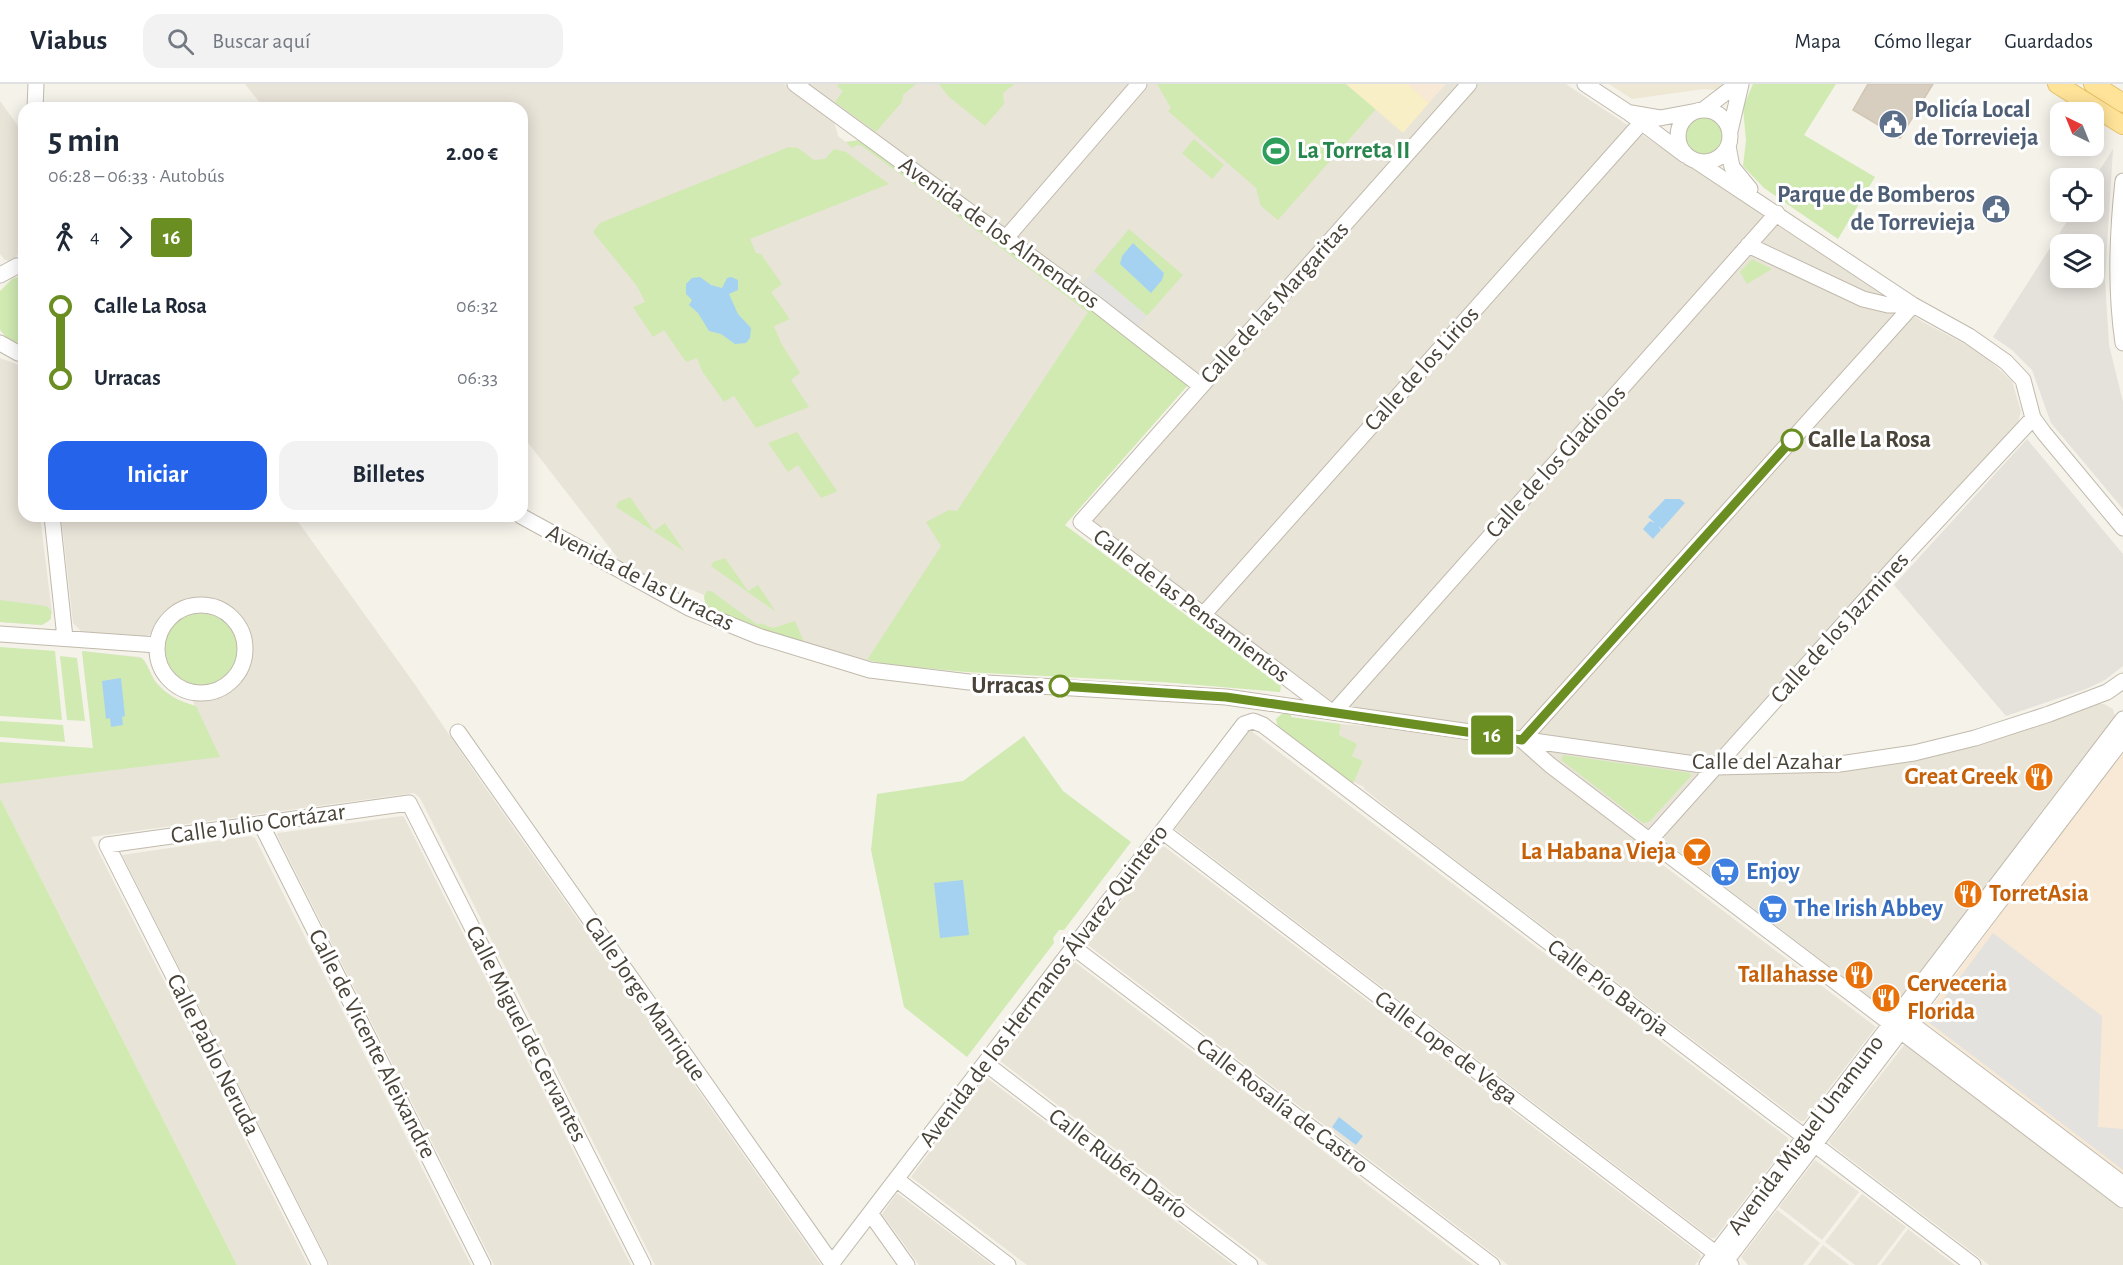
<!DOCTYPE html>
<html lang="es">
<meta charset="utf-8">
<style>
:root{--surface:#fff;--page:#f2f2f3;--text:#1f2937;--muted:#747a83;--line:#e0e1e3;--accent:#2563eb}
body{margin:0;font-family:"Alegreya Sans",sans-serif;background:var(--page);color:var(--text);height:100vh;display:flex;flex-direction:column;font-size:22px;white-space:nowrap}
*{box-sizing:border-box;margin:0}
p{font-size:20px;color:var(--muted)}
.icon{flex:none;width:33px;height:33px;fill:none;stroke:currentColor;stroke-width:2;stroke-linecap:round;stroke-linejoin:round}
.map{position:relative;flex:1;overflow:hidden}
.side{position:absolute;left:18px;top:18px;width:510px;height:420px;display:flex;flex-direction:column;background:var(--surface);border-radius:18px;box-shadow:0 3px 15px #0003}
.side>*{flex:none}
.badge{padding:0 12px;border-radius:4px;font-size:21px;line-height:39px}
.needle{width:39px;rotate:317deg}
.buttons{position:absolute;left:2050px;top:18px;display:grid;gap:12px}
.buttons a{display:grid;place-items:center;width:54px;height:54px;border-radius:12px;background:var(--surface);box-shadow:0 3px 15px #0003;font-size:30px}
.map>.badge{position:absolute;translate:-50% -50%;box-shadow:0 0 0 3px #fff}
.legs{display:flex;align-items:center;gap:9px;height:66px;padding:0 30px;font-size:20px}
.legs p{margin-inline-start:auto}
.overview{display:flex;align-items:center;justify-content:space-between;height:102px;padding:0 30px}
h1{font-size:33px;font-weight:600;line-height:45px}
.button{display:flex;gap:12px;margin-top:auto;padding:12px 30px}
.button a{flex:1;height:69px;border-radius:18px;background:var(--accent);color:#fff;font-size:24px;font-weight:600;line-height:69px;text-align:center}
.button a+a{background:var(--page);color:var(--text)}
ul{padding:0 30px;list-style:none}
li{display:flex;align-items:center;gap:21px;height:72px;font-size:22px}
li i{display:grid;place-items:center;width:9px;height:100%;margin:0 8px;background:currentColor}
li i::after{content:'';width:15px;height:15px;margin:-8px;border:4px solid;border-radius:50%;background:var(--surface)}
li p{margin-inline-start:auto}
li:first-child i{background:linear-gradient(#0000 50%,currentColor 0)}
li:last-child i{background:linear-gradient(currentColor 50%,#0000 0)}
header{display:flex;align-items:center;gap:36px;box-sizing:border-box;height:84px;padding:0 30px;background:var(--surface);border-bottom:2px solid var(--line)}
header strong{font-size:28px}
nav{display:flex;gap:33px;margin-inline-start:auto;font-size:21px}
.search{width:420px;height:54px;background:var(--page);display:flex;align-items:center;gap:15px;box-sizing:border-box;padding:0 21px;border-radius:18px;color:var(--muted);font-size:22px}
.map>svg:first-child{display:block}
.residential{fill:#e9e4d8}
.commercial{fill:#f7e9d5}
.industrial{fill:#e5e1db;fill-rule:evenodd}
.education{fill:#eee7d4}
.green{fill:#d0eab2}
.sand{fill:#f9efc6}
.parking{fill:#e4e2de}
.water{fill:#a6d2f2}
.building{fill:#d7cebf;stroke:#d2c6b2;stroke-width:1.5}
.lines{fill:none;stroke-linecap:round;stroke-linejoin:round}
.minor-casing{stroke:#c1baac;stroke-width:17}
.major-casing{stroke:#e6c167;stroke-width:20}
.minor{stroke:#fff;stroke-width:15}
.major{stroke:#ffe399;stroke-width:18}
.line-1-casing{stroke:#fff;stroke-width:14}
.line-1{stroke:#6b8e23;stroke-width:9}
.stop-1-dot{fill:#fff;stroke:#6b8e23;stroke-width:3}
.labels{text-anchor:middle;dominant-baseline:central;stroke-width:6;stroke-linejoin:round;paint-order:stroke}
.service-label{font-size:24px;font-weight:bold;fill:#4e5e75;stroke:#fff;text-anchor:start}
.leisure-label{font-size:24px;font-weight:bold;fill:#27864d;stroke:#fff;text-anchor:start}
.street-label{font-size:24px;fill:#494338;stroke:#fff}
.stop-label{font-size:24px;font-weight:bold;fill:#494338;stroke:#fff;text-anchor:start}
.food-label{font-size:24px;font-weight:bold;fill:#c56008;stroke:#fff;text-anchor:end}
.shop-label{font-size:24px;font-weight:bold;fill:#366cbe;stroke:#fff;text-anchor:start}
</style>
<header>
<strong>Viabus</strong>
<div class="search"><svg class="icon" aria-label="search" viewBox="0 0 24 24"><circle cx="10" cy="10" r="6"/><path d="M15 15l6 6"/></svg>Buscar aquí</div>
<nav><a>Mapa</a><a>Cómo llegar</a><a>Guardados</a></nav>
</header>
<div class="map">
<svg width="2123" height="1181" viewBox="0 0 2123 1181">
<rect width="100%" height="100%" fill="#f5f2ea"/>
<path class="residential" d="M245 0H784L834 38 838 52 846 58 860 56 1097 228 867 576 804 558 706 523 704 511 680 501 674 507 620 477 522 351V24H264Z
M805 0H1566L1923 238 1980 268 2012 297 2021 327 2018 338 1832 541 1638 762 1876 943 1804 1037H1800L1412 743 1364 705V703L1354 698 1363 677 1352 672 1339 651 1341 640 1365 642 1092 436 1210 303Z
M0 17 24 50 19 168 15 175 10 177 5 176 0 170Z
M0 274 19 281 23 286 24 432H40L52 529 49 537 42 541 0 538Z
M61 432H294L416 602 482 699 821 1181H655L420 714 414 709 91 753 308 1181H237L0 714V700L96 688 82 567 140 573 145 577 155 597 165 607 176 615 195 622 192 615 207 616 222 612 240 598 251 578 252 556 247 542 239 529 220 516 206 513 184 516 170 523 161 531 151 550 146 552 83 549 73 539Z
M2098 620H2104L2113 625 2116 636 1892 927 1887 926 1664 756 1665 750 1719 691 1841 687 1884 682 1927 673 2009 650Z
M1250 646 1788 1054V1059L1715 1154H1711L1175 745Z
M402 732 404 733 631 1181H494L277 751 278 749Z
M251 752 255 754 471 1181H330L122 771Z
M1162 763H1165L1699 1169 1701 1173 1695 1181H1508L1089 862 1088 860Z
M1073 879H1076L1473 1181H1268L1000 977Z
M1905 960 2123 1126V1181H1989L1830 1060 1829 1057Z
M985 994H987L1233 1181H1027L911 1093Z
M1815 1076 1859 1108 1822 1156 1779 1123Z
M897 1109 992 1181H919L882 1130Z
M1862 1110 1906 1143 1877 1181H1855L1825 1158Z
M1777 1126 1820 1159 1803 1181H1748L1741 1173Z
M1908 1145 1955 1181H1881Z
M1823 1161 1844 1177 1849 1181H1808Z"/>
<path class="commercial" d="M1408 0H1446L1429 19Z
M2123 666V1089L1922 936Z"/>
<path class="industrial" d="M2113 65 2105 196 2109 261 2123 318V425L2051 339 2032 286 2012 266 1993 253 2073 128H2094V95ZM2061 160H2094V194H2061Z
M2027 355 2123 470V582L2105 596 2086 605 2006 632 1894 501Z"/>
<path class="education" d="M1609 0H1723L1716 6 1704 5 1632 15Z"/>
<path class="green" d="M839 0H916L903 11 902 18 876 48 835 18 843 7 837 2Z
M939 0H1015L1003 9 1004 20 985 42 948 12Z
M1157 0H1346L1376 25 1278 136 1261 122 1256 104 1168 27 1171 24Z
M1753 0H1836L1804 51 1875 93 1838 155 1764 104 1743 82 1746 57 1743 23Z
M1683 52a21 21 0 1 1 42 0a21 21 0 1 1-42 0Z
M1194 55 1224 81 1212 95 1182 69Z
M860 56 1097 228 1188 301 1065 441 1281 602 1280 608 1162 598 966 588 891 581 867 576 941 462 926 438 949 426 957 427 1088 228 862 62 857 61 852 64 846 58Z
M789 63 798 64 814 76 825 75 834 65 846 68 889 100 750 155 756 169 761 170 782 200 771 208 790 235 774 242 781 259 800 289 791 296 809 323 756 344 734 312 724 318 702 287 697 274 686 278 664 246 653 253 633 223 645 218 637 202 593 148 600 139Z
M1129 145 1183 191 1147 232 1094 187Z
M1752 175 1772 185 1747 200 1740 188Z
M24 191V261L8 255 0 246V207L12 195Z
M797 348 837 407H838L821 414 798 381 788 388 768 359Z
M630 413 654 447 665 439 684 467 616 423 618 418Z
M725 474 748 507 758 501 776 528 711 482 713 478Z
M707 507H711L758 541 760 539 773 544 795 537 804 558 769 548 706 523 704 513Z
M0 516 46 522 51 526V535L42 541 0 538Z
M164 566a37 37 0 1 1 74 0a37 37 0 1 1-74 0Z
M0 563 55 567 62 636 0 632Z
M82 567 142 574C147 580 150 589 154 596 164 610 180 618 196 622L220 673 0 700V658L93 664Z
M60 572 77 574 85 637 67 636Z
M1283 629 1291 630V633L1341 640 1339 651 1357 660 1352 672 1363 677 1354 698 1351 700 1278 644 1276 635Z
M0 637 63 641 65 658 0 653Z
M1024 652 1063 707 1131 758 1064 846H1059L1053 854 1054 859 967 973 904 923 871 766 877 710 963 697Z
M1563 671 1690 689 1691 692 1649 738 1643 739 1561 676Z
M0 714 237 1181H0Z"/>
<path class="sand" d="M1346 0H1408L1429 19 1403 49Z"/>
<path class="parking" d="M1094 187 1147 232 1137 244 1082 201Z
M1993 849 2102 932 2098 1043 2123 1045V1086L1927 937Z"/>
<path class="water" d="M1133 159 1164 189 1162 196 1151 209 1120 180 1122 172Z
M700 193 711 201 722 204 727 194 731 193 738 196V206L729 210 738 230 751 244 750 254 746 259 735 260 721 250 709 247 698 229 689 221 692 216 686 210V200L692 194Z
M1665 415H1680L1685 419 1662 445 1658 442 1661 446 1653 455 1643 445 1650 437 1655 439 1648 433Z
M121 594 125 632 122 633 123 641 111 643 110 634 106 635 102 597Z
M963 796 969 851 940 854 934 799Z
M1339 1033 1363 1052 1356 1061 1332 1043Z"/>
<path class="building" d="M1868 0H1933L1900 54 1853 26Z"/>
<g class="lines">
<g class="minor-casing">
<path id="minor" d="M795 0 1096 220 1201 302
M1585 0 1629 29 1685 71
M35 24 36 0
M1703 26 1737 0
M1678 52a26 26 0 1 1 52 0a26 26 0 1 1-52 0Z
M1631 29 1660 34 1692 28
M1730 47 1741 0
M1728 62 1732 83 1750 105
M1696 77 1913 221 1969 252 2006 278 2023 296 2033 334 2044 349 2123 444
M2123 97C2117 151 2115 205 2123 259
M1006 154 1139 0
M1748 161 1863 215 1888 221H1913
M0 191 17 182 24 181
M0 259 18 269 24 270
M52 432 65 554
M521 432 689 524 758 552 870 586 969 598 1226 613 1716 683 1840 680 1914 669 1975 654 2049 630 2107 608 2123 597
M157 565a44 44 0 1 1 88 0a44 44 0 1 1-88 0Z
M1203 531 1641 39
M0 550 157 561
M1329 626 1081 438 1469 0
M1335 627 1777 129
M458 648 833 1181
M1522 656 1550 681 2123 1116
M1522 656 1913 221
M261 740 483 1181
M1162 747 1731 1181
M1649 757 1900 477 2033 334
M1073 863 1492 1181
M1908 937 2123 1100
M985 979 1250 1181
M896 1095 1008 1181
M870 1129 907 1181
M832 1179 1244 640 1253 637 1263 641 1973 1181
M320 1181 107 761 409 719 643 1181
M1707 1181 2123 635
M1723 1181 2123 655"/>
</g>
<g class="major-casing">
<path id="major" d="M2057 0 2123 41
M2093 0 2123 19"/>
</g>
<use href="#minor" class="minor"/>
<use href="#major" class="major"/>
</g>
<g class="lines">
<g class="line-1-casing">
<path id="line-1" d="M1060 602 1226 613 1522 656 1792 356"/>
</g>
<use href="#line-1" class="line-1"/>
</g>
<defs>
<g id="civic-disc" transform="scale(1.5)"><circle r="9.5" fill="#5c6f8a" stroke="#fff"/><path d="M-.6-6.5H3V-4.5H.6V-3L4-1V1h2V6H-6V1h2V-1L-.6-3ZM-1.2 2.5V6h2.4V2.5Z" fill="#fff"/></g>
<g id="stadium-disc" transform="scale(1.5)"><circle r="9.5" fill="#2e9e5b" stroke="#fff"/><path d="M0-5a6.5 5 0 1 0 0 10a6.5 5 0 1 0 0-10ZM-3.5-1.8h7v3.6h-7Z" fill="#fff"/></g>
<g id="restaurant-disc" transform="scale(1.5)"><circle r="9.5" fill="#e8710a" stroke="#fff"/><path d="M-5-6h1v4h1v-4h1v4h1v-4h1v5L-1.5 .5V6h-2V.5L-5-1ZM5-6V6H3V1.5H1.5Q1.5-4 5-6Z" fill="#fff"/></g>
<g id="bar-disc" transform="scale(1.5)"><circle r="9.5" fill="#e8710a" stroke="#fff"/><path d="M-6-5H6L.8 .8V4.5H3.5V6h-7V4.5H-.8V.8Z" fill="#fff"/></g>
<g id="supermarket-disc" transform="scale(1.5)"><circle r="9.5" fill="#3f7fe0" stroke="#fff"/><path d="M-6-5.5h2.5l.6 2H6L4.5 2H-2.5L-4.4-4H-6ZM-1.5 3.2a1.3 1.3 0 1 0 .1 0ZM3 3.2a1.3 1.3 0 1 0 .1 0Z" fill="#fff"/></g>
</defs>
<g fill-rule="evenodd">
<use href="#civic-disc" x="1893" y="40"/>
<use href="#stadium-disc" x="1276" y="67"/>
<use href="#civic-disc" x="1996" y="125"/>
<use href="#restaurant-disc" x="2039" y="693"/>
<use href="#bar-disc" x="1697" y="768"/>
<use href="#supermarket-disc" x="1725" y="788"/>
<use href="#restaurant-disc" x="1968" y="810"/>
<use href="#supermarket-disc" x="1773" y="825"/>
<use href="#restaurant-disc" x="1859" y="891"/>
<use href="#restaurant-disc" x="1886" y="914"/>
</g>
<g class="stop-1-dot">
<circle cx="1792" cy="356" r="10"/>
<circle cx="1060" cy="602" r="10"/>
</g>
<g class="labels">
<g class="service-label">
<text x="1914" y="26">Policía Local<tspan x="1914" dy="28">de Torrevieja</tspan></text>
<text x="1975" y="111" text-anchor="end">Parque de Bomberos<tspan x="1975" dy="28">de Torrevieja</tspan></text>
</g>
<g class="leisure-label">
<text x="1297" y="67">La Torreta II</text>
</g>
<g class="street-label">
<text transform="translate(999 149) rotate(36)">Avenida de los Almendros</text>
<text transform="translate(1275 219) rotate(-48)">Calle de las Margaritas</text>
<text transform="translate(1422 285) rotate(-48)">Calle de los Lirios</text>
<text transform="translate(1556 378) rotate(-48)">Calle de los Gladiolos</text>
<text transform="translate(640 494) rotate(27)">Avenida de las Urracas</text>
<text transform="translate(1191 522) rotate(37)">Calle de las Pensamientos</text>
<text transform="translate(1840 544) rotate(-48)">Calle de los Jazmines</text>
<text x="1767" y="678">Calle del Azahar</text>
<text transform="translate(258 740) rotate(-8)">Calle Julio Cortázar</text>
<text transform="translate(1044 902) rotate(-53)">Avenida de los Hermanos Álvarez Quintero</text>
<text transform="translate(1608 904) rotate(37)">Calle Pío Baroja</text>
<text transform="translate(645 915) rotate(55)">Calle Jorge Manrique</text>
<text transform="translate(526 950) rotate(63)">Calle Miguel de Cervantes</text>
<text transform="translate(372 960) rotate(63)">Calle de Vicente Aleixandre</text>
<text transform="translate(1446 964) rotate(37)">Calle Lope de Vega</text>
<text transform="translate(213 971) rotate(63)">Calle Pablo Neruda</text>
<text transform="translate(1282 1022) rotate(37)">Calle Rosalía de Castro</text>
<text transform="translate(1806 1051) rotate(-53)">Avenida Miguel Unamuno</text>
<text transform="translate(1118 1080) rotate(37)">Calle Rubén Darío</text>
</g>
<g class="stop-label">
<text x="1808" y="356">Calle La Rosa</text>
<text x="1044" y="602" text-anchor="end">Urracas</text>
</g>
<g class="food-label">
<text x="2018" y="693">Great Greek</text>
<text x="1676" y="768">La Habana Vieja</text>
<text x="1989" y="810" text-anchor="start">TorretAsia</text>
<text x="1838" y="891">Tallahasse</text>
<text x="1907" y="900" text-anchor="start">Cerveceria<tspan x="1907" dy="28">Florida</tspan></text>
</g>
<g class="shop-label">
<text x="1746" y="788">Enjoy</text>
<text x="1794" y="825">The Irish Abbey</text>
</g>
</g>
</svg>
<div class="buttons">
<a><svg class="needle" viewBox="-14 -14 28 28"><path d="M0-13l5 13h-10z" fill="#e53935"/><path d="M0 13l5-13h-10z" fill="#747a83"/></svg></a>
<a><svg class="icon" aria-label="locate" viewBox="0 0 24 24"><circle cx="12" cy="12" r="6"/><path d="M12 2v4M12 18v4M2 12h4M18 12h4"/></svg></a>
<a><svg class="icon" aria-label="layers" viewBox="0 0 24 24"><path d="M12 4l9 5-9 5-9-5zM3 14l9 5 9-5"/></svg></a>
</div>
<b class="badge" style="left:1492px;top:651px;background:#6b8e23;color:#fff">16</b>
<section class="side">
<div class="overview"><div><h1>5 min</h1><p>06:28 – 06:33 · Autobús</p></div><b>2.00 €</b></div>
<div class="legs"><svg class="icon" aria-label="walk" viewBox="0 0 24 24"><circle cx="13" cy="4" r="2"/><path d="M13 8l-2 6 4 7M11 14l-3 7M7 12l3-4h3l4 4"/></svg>4<svg class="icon" aria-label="forward" viewBox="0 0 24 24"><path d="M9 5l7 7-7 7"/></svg><b class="badge" style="background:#6b8e23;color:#fff">16</b></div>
<ul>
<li><i style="color:#6b8e23"></i><b>Calle La Rosa</b><p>06:32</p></li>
<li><i style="color:#6b8e23"></i><b>Urracas</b><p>06:33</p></li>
</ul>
<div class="button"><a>Iniciar</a><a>Billetes</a></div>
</section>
</div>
